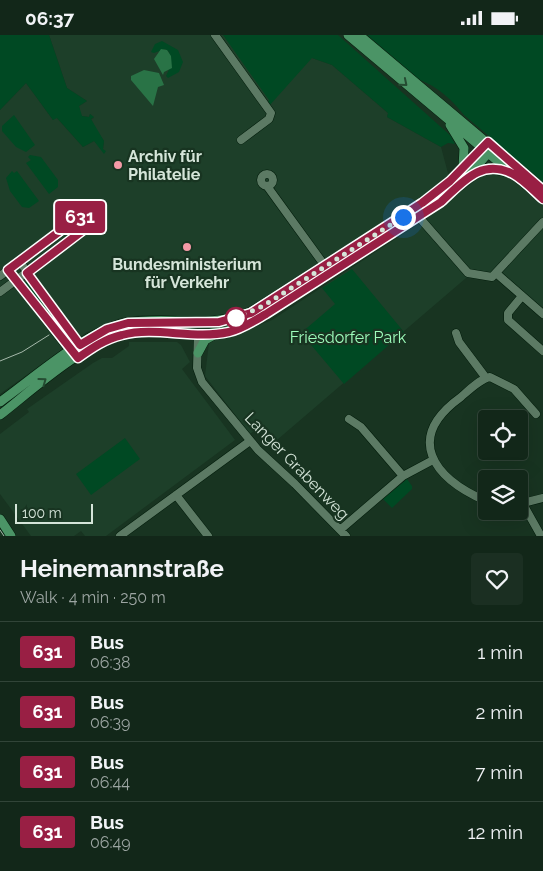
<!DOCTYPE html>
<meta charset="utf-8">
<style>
:root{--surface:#122719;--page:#1b2f22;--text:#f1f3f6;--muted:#9ca5a2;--line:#314438}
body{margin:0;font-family:Raleway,sans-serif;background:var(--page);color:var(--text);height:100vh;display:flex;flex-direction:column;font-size:19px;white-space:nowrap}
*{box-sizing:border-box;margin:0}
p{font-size:16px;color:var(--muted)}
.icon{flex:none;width:28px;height:28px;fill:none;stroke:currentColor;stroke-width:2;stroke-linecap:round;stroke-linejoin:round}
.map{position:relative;height:501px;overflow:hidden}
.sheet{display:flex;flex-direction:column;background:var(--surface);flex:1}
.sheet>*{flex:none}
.badge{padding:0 10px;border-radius:4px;font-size:18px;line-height:32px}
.buttons{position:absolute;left:478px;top:375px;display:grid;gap:10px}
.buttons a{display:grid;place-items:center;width:50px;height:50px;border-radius:5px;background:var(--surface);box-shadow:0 5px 20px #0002,0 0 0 1px var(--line);font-size:25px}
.scale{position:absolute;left:15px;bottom:12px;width:78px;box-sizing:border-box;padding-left:5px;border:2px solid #d5e5d9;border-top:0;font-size:14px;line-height:18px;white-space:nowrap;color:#d5e5d9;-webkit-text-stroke:4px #183421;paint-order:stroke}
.you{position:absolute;width:25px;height:25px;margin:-12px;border:4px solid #fff;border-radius:50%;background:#1a73e8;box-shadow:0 0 0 8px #1a73e833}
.map>.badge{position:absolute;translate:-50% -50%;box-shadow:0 0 0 2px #fff}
.round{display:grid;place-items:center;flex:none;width:52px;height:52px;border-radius:5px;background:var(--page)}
.headline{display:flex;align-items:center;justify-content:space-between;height:85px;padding:0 20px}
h1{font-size:24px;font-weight:700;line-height:38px}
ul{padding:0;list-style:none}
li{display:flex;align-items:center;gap:15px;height:60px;padding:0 20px;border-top:1px solid var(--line)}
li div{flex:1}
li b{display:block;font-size:19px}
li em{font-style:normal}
li .badge{min-width:55px;font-weight:700;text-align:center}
.status{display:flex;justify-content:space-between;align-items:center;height:35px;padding:0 25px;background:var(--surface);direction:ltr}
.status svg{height:14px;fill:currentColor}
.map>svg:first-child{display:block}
.built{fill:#1d3f29}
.green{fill:#004923}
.water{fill:#297346}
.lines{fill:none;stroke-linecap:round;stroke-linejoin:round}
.minor-casing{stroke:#011b0a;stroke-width:9}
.major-casing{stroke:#011b0a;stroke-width:10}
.minor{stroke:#5c7a64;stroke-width:8}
.major{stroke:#4b9466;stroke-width:9}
.tram{stroke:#a6b9ab;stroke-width:1}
.oneway{stroke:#254c32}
.line-casing{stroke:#fff;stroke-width:11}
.line{stroke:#991f44;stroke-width:8}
.walk{stroke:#d5e5d9;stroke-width:5;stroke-dasharray:0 9}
.poi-dot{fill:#f49aa6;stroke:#183421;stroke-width:2}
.stop-dot{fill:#fff;stroke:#991f44;stroke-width:2.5}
.labels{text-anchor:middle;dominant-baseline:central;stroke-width:4.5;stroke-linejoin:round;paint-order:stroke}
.poi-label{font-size:16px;font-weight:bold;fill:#d5e5d9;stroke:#183421;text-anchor:start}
.park-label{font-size:16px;fill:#9efdbc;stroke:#183421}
.street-label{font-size:16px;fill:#d5e5d9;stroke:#183421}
</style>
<div class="status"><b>06:37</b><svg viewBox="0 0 49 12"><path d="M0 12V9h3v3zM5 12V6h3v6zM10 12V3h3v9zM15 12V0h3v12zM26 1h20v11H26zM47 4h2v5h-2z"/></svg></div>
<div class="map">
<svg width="543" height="501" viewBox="0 0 543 501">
<rect width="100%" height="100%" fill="#183421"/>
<path class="built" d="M49 0H295L312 23 332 30 388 78 387 82 441 112 449 142 414 170 275 258 241 276 212 282 143 280 120 283 87 297 0 359V75L26 48 53 85 56 82 83 112 94 106 103 114 104 106 96 95 91 84 94 83 90 79 89 82 82 81 80 77 79 71 87 66 67 53Z
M494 135 509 142 543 170V281L505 245 466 243 277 405 262 389 250 399 205 341 209 308 219 301 246 296 272 285 426 184 485 138Z
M129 307H177L181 310 190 327 182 334 235 405 106 501H85L81 496 74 501H31L0 459V399L29 377 27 374 93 328 102 323H112L129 311Z"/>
<path class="green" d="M0 0H49L67 53 87 66 79 71 82 81 89 82 90 79 94 82 91 84 104 106 103 114 106 116 104 119 94 106 83 112 57 83 53 85 26 48 0 75Z
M223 0H338L451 101 455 109 448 108 441 112 387 82 388 78 332 30 312 23 269 71 267 68 269 65Z
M367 0H543V147L464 80C453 66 437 51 420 45Z
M162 6 178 15 183 27 179 37 168 43 166 41 171 30 169 17 165 14 154 18 151 17 155 9Z
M14 80 35 110 26 117 16 112 2 96V91Z
M30 120 41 122 58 145V152L49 159 26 128 31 125 28 122Z
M12 136 14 138 17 136 39 166 29 173 22 172 10 156 6 143Z
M352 234 404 297 344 349 301 298 335 269 322 253Z
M30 244 73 303 66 307 24 249Z
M125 403 140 424 91 460 76 439Z
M407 444 412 451V454L392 473 383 464Z"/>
<path class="water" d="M161 14 167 15 171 21 172 33 164 37 163 40 154 24Z
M144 35 159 38 164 50 158 52 153 71 131 45V41Z"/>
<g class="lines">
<g class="minor-casing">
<path id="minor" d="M215 0 271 78 269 84 241 105
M261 145a6 6 0 1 1 12 0a6 6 0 1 1-12 0Z
M267 151 325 231
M418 181 468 238 492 242 543 187
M20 227 80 310
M8 235 70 316
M496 238 543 279
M0 241 72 189 77 187 82 191 80 198 0 257
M522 261 508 278V285L543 316
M456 298 459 307 486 343
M198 299 197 333 202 347 258 415 295 449 346 501
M349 384 361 392 403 441
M176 460 208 501
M486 466C433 443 404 403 461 362 469 355 480 344 490 342L514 354 536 379
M519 469 543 463
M523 469 541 501
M340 495 403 441 433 425
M120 501 250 406"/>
</g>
<g class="major-casing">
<path id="major" d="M348 0 543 164
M359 0 543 155
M450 90 464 113 463 133
M473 140 488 133 507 137
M198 318 205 305 214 300
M0 367C34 343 86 296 126 288 171 280 205 295 251 277L422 168 450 146 488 107
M0 380C32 355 85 307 124 299 171 290 208 310 255 286L441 167 471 138 493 112
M0 484 11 501"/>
</g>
<use href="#minor" class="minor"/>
<use href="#major" class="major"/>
<path class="tram" d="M0 326 22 317 49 300
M0 495 4 501"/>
</g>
<defs><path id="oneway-chevron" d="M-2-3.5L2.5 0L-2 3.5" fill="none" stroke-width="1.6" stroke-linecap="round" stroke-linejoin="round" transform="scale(1.25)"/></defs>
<g class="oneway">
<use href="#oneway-chevron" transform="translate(404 48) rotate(40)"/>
<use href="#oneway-chevron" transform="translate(43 346) rotate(-36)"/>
</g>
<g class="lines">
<g class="line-casing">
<path id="line" d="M543 155 488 107 450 146 422 168 251 278 219 287 128 288 107 294 80 310 27 238 90 190V182L80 181 8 235 78 323C92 313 105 304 122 300 156 291 193 305 229 297 242 294 254 286 266 279L441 167C463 147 481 123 513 139 524 145 534 156 543 164"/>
</g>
<use href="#line" class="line"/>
<path class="walk" d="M236 283 263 271 403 182"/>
</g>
<g class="poi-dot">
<circle cx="118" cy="130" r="5"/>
<circle cx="187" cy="212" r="5"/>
</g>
<circle class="stop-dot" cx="236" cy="283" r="10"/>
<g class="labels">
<g class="poi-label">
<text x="128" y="121">Archiv für<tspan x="128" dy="18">Philatelie</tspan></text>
<text x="187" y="229" text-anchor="middle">Bundesministerium<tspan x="187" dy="18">für Verkehr</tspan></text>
</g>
<g class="park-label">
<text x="348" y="302">Friesdorfer Park</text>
</g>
<g class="street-label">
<text transform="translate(297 431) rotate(46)">Langer Grabenweg</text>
</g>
</g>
</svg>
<div class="buttons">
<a><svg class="icon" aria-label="locate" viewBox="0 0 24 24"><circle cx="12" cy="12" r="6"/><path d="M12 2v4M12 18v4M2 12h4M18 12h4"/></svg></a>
<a><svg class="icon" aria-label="layers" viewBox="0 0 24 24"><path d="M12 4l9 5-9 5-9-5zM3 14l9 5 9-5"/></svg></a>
</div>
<div class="scale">100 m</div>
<div class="you" style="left:403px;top:182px"></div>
<b class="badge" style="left:80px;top:182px;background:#991f44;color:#fff">631</b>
</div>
<section class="sheet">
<div class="headline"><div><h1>Heinemannstraße</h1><p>Walk · 4 min · 250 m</p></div><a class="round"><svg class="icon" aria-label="heart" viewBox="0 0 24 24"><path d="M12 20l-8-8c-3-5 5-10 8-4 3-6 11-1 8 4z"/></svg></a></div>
<ul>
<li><span class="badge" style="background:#991f44;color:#fff">631</span><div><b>Bus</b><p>06:38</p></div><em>1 min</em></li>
<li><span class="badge" style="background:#991f44;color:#fff">631</span><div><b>Bus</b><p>06:39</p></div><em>2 min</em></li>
<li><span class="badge" style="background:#991f44;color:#fff">631</span><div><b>Bus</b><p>06:44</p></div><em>7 min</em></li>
<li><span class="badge" style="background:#991f44;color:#fff">631</span><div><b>Bus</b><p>06:49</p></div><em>12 min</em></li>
</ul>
</section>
